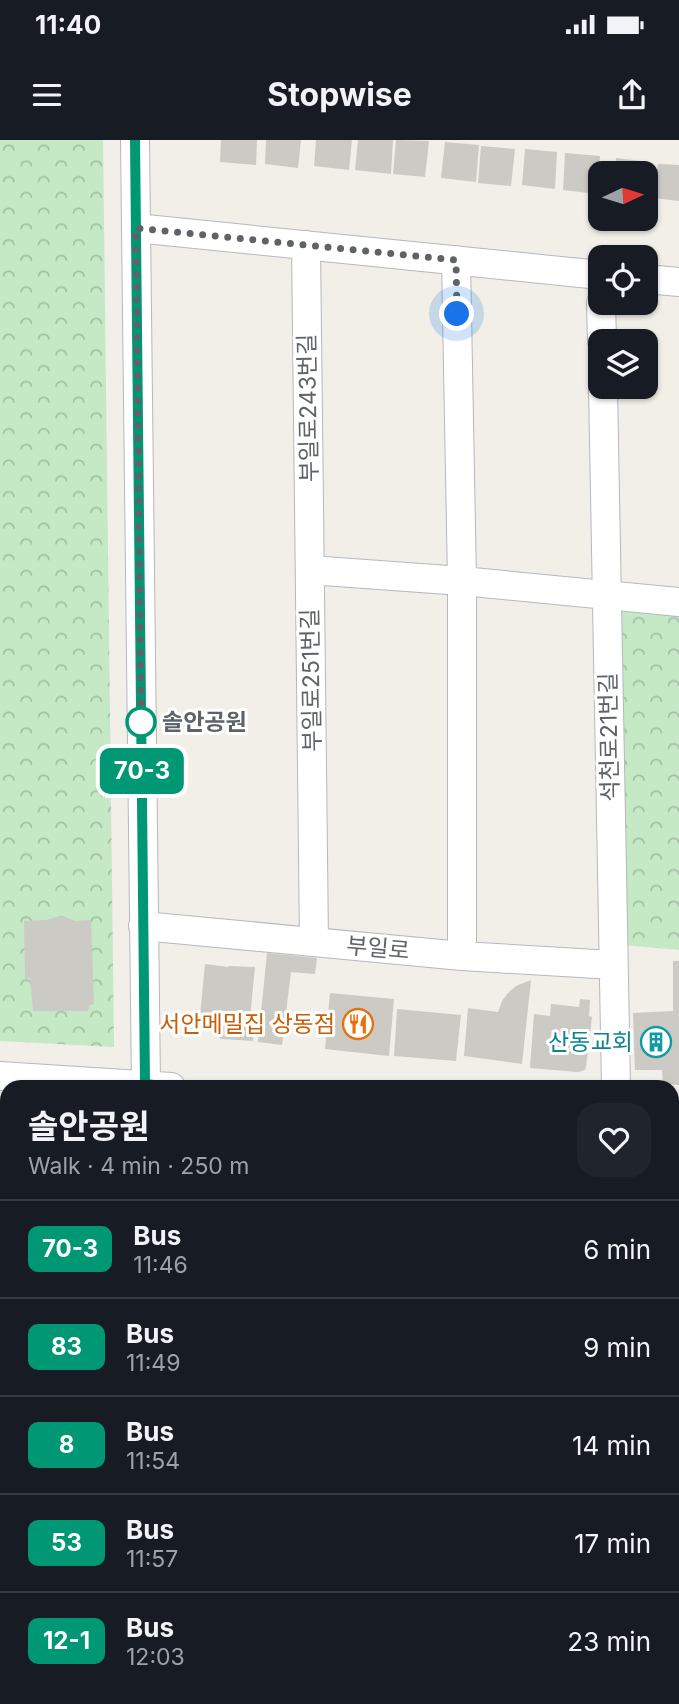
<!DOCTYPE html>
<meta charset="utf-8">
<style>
:root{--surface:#171b24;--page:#20242c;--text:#f1f3f6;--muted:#9ea1a6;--line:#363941}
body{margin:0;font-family:Inter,"Noto Sans KR",sans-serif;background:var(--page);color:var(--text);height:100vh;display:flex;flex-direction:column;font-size:26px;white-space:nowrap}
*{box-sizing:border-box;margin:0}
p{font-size:23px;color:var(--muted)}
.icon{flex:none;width:38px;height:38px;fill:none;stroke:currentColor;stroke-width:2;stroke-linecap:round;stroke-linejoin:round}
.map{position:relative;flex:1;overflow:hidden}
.panel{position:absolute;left:0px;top:940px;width:679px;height:625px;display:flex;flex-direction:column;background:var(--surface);border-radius:21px 21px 0 0;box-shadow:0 2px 5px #0004}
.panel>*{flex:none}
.badge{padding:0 14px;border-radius:10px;font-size:24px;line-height:46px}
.needle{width:46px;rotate:86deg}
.tools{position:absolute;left:588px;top:21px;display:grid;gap:14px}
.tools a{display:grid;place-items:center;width:70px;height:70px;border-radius:14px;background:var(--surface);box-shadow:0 2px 5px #0004;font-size:35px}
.you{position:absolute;width:35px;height:35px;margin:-18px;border:5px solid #fff;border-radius:50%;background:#1a73e8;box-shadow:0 0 0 10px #1a73e833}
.map>.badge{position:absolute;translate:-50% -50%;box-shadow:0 0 0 4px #fff}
.round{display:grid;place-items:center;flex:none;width:74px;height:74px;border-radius:21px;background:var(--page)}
.head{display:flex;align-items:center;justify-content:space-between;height:119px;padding:0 28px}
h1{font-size:33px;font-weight:700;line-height:52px}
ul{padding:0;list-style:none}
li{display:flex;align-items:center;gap:21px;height:98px;padding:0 28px;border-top:2px solid var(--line)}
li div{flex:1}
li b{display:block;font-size:26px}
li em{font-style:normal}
li .badge{min-width:77px;font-weight:700;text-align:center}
.status{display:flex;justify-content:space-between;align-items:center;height:49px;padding:0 35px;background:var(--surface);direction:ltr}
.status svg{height:19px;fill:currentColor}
header{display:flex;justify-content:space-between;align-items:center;height:91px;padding:0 28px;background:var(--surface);font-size:32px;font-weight:700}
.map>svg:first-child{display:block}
.education{fill:#e1ded6}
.forest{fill:url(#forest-crowns)}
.building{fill:#cccac5}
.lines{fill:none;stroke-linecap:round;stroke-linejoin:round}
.minor-casing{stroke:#b5b8bc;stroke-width:30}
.path{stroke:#9cc7a9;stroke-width:4.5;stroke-dasharray:7 3.5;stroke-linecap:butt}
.minor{stroke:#fff;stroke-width:28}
.line-casing{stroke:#fff;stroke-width:16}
.line{stroke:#009775;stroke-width:10}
.walk{stroke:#5f6368;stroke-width:7;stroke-dasharray:0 12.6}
.stop-dot{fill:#fff;stroke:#009775;stroke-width:3.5}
.labels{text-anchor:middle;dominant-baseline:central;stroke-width:6;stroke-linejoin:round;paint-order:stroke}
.street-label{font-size:23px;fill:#5f6368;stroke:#fff}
.stop-label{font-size:23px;font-weight:bold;fill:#5f6368;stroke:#fff;text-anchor:start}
.food-label{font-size:23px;fill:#c56008;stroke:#fff;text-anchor:end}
.culture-label{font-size:23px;fill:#0d838f;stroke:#fff;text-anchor:end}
</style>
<div class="status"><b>11:40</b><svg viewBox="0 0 49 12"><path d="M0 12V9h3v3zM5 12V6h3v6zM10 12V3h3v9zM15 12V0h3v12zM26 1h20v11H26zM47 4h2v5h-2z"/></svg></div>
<header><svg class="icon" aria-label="menu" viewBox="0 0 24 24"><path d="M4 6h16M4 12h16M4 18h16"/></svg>Stopwise<svg class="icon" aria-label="share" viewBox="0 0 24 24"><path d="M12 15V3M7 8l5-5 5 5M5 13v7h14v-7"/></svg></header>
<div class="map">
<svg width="679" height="1564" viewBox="0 0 679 1564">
<defs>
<pattern id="forest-crowns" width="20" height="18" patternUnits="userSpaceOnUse" patternTransform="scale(1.75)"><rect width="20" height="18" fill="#c5e8c5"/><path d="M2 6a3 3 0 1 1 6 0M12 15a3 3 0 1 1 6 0" fill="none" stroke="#a3c0a4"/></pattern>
</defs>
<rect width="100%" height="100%" fill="#f1efe8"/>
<path class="education" d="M672 1204 679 1205V1564H483L482 1558H672Z"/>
<path class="forest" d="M0 0H103L114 907 0 901Z
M606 455 679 462V810L612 804Z
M7 1456V1558H64V1564H0V1457Z"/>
<path class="building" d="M221 0H257L256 25 220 22Z
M266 0H301L298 28 265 24Z
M316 0H352L349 30 314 26Z
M358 0H393L391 34 355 30Z
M396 0 429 1 425 37 393 34Z
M445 2 479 5 476 42 441 38Z
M481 6 515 9 511 46 478 43Z
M525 9 557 12 555 49 522 45Z
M565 13 600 16 597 54 563 50Z
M616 18 648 22 647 33H615Z
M658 24 679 25V61L654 58Z
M57 777H65L75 781 91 780 94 864 90 865 88 871H33L30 838H25L24 781 46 780Z
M267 813 317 818 315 834 291 832 282 905 258 902Z
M673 821H679V945L663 944 662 930H635L633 873 673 871Z
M205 824 228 827 229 826 255 827 250 878H255L253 901 221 899 200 876Z
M531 840 522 924 464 916 468 868 498 872 502 861 508 853 516 846Z
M330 853 394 859 389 916 325 909Z
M580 859 590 860 589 876 592 877 586 927 585 930 578 932 530 928 534 874 550 876 551 864 579 867Z
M397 869 461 875 456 921 394 916Z
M672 1042 679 1043V1082H672Z
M672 1240H679V1278H672Z"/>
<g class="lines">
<g class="minor-casing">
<path id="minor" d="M135 0 146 947
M136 88 600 135
M306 105 314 802
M456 120 462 441V816
M646 139 679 142
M601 163 602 201
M603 247 616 947
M310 430 462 441 679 462
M143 786 462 816 613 825
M0 936 171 947
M672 993H679
M672 1204H679
M0 1238 7 1237
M228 1558 229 1564
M482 1558V1564"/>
</g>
<path class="path" d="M0 1519 7 1501
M22 1564 23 1558"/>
<use href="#minor" class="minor"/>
</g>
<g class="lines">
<g class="line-casing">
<path id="line" d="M135 0 145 944 172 947"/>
</g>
<use href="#line" class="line"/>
<path class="walk" d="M141 582V585L136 88 456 120 457 174"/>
</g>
<defs>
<g id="restaurant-ring" transform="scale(1.575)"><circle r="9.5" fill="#fff" stroke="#e8710a" stroke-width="1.5"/><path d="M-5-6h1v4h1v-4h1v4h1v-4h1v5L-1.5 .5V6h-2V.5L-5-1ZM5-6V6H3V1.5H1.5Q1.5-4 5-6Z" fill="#e8710a"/></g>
<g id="building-ring" transform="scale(1.575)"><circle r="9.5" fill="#fff" stroke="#0f9aa8" stroke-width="1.5"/><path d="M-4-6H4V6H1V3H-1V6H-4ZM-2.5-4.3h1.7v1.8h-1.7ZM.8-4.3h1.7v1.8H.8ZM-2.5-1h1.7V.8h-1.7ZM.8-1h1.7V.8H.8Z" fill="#0f9aa8"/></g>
</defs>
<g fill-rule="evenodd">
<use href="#restaurant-ring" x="358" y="884"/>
<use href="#building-ring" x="656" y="902"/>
</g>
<circle class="stop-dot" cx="141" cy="582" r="14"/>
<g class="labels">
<g class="street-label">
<text transform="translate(308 268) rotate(-91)">부일로243번길</text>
<text transform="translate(311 540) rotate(-91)">부일로251번길</text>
<text transform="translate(609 597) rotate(-91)">석천로21번길</text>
<text transform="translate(378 808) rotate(5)">부일로</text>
</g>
<g class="stop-label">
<text x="162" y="582">솔안공원</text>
</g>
<g class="food-label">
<text x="335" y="884">서안메밀집 상동점</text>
</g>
<g class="culture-label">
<text x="633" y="902">산동교회</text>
</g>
</g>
</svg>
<div class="tools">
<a><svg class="needle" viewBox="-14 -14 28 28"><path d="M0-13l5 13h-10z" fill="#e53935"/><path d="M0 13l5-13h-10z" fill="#9ea1a6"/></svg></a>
<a><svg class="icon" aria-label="locate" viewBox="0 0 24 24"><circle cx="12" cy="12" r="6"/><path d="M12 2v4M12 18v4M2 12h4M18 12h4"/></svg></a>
<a><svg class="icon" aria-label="layers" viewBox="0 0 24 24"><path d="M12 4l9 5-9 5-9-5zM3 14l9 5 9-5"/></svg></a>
</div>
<div class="you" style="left:457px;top:174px"></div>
<b class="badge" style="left:142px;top:631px;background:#009775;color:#fff">70-3</b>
<section class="panel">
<div class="head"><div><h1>솔안공원</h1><p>Walk · 4 min · 250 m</p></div><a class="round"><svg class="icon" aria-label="heart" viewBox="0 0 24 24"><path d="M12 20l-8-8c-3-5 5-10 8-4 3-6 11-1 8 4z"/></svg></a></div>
<ul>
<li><span class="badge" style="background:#009775;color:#fff">70-3</span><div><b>Bus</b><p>11:46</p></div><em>6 min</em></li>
<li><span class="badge" style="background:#009775;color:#fff">83</span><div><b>Bus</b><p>11:49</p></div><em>9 min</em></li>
<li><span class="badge" style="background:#009775;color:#fff">8</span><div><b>Bus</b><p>11:54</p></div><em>14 min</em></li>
<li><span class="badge" style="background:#009775;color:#fff">53</span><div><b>Bus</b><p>11:57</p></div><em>17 min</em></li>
<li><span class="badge" style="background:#009775;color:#fff">12-1</span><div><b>Bus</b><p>12:03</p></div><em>23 min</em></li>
</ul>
</section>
</div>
